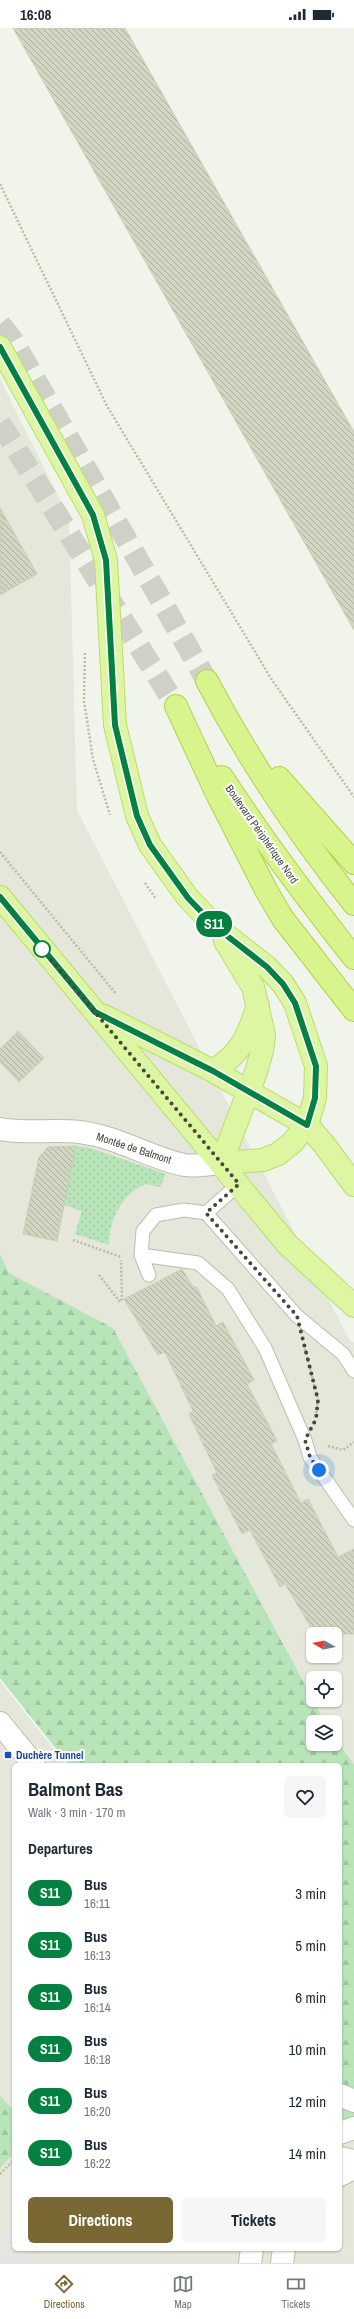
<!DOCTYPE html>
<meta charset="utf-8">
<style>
:root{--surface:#fff;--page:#f6f6f7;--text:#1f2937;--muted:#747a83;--line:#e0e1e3;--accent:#796833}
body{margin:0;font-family:"Archivo Narrow",sans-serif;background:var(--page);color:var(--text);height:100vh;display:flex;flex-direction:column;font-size:15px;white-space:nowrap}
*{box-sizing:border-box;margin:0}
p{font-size:13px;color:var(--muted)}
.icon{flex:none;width:22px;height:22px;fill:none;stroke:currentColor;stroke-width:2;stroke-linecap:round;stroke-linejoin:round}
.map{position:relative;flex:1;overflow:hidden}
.sheet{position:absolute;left:12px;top:1735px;width:330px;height:488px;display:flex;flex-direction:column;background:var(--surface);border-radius:6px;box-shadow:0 1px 3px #0004}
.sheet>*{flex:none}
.badge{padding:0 8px;border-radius:13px;font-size:14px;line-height:26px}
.needle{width:26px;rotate:279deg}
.controls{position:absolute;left:306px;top:1599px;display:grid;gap:8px}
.controls a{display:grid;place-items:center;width:36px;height:36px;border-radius:6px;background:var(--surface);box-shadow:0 1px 3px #0004;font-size:20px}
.you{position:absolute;width:20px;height:20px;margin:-10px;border:3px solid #fff;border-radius:50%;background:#1a73e8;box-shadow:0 0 0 6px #1a73e833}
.map>.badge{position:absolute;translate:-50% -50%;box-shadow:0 0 0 2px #fff}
h2{padding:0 16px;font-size:15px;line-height:36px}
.round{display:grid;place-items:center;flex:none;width:42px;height:42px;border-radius:6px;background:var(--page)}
.overview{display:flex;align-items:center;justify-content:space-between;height:68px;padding:0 16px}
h1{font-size:19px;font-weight:700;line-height:30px}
.cta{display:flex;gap:8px;margin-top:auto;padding:8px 16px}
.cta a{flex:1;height:46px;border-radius:6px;background:var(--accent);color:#fff;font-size:16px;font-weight:700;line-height:46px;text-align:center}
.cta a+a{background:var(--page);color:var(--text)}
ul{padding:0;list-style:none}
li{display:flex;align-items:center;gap:12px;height:52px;padding:0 16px}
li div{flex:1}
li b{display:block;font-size:15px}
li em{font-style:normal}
li .badge{min-width:44px;font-weight:700;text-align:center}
.status{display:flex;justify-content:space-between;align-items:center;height:28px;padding:0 20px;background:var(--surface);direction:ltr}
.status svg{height:11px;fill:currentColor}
.menu{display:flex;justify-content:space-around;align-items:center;height:56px;border-top:1px solid var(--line);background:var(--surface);font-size:11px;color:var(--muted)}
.menu a{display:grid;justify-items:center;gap:2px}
.menu .on{color:var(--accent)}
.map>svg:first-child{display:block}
.residential{fill:#e4e7d9;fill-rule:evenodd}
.forest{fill:url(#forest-firs)}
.park{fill:url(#park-dots)}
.parking{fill:#e5e6e2}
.building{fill:url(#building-back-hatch);stroke:#cacfb5}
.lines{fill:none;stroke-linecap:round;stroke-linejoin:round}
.trunk-tunnel{stroke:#cfd1c7;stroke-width:22;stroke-dasharray:22 11;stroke-linecap:butt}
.service-casing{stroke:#bbbfae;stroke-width:15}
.minor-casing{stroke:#bbbfae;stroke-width:24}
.tertiary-casing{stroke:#bbbfae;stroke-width:24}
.primary-casing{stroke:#beda72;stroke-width:24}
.trunk-casing{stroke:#b4d148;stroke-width:24}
.path{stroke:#b8bfa0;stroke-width:2.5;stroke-dasharray:2 2;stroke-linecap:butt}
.service{stroke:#fff;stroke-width:13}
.minor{stroke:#fff;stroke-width:22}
.tertiary{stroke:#fff;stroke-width:22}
.primary{stroke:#ddf6a2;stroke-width:22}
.trunk{stroke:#d8f48d;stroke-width:22}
.line-casing{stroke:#fff;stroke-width:9}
.line{stroke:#048040;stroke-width:6}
.walk{stroke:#454739;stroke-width:4;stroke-dasharray:0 7.2}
.stop-dot{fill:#fff;stroke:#048040;stroke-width:2}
.transit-dot{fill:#1a4fb4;stroke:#fff;stroke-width:1.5}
.labels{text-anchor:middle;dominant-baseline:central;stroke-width:4;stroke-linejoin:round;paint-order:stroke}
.street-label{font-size:11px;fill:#454739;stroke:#fff}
.transit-label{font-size:11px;font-weight:bold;fill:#164399;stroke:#fff;text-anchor:start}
</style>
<div class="status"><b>16:08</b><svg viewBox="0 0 49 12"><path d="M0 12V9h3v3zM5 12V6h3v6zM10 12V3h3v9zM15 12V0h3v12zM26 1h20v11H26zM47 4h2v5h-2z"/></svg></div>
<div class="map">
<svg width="354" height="2235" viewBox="0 0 354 2235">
<defs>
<pattern id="forest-firs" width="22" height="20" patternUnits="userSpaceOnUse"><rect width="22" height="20" fill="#b7e4b8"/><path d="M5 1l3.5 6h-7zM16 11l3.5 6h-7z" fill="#9fc59f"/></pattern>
<pattern id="park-dots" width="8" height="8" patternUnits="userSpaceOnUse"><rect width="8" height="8" fill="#b7e4b8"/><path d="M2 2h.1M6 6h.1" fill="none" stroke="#9fc59f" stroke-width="1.8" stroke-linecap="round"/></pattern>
<pattern id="building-back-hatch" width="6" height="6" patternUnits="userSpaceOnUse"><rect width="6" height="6" fill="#d1d5c1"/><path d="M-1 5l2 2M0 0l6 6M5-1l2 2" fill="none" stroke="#abaf9e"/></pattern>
</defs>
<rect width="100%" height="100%" fill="#f1f4eb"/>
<path class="residential" d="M0 351 69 490 77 782 350 1313 354 1314V1737L335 1709V1694H325L323 1691 113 1300 9 1245 0 1226ZM313 1606H335V1628H313ZM313 1650H335V1672H313Z
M0 1653 66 1737H14V2221H340V2087L354 2106V2235H0Z"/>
<path class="forest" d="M0 1226 9 1245 113 1300 325 1694H313V1716H335V1709L354 1737V2106L340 2087V1737H69L0 1650Z
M0 2068 14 2083V2125L0 2140Z"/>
<path class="park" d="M76 1118 90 1120 166 1146 160 1159 146 1156C122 1166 109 1191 109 1217L75 1206 82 1183 64 1177Z"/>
<path class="parking" d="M10 2198 14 2202V2221H33L47 2235H0V2208Z"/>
<path class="building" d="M13 0H125L354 404V602Z
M0 480 37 546 0 567Z
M18 1003 44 1030 19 1054 0 1034V1021Z
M76 1118 57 1213 23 1206 39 1129 48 1119Z
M182 1241 194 1260 196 1258 216 1298 223 1294 254 1352 247 1356 277 1413 271 1416 301 1475 308 1471 338 1529 354 1521V1606H315L285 1556 280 1559 250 1502 242 1506 212 1447 217 1445 189 1386 193 1383 165 1324 158 1327 124 1271Z"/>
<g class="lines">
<path class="trunk-tunnel" d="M0 296 12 311 207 653
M0 395 176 678"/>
<g class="service-casing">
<path id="service" d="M206 1185 239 1156
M141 1227 198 1235 228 1261 265 1320 305 1412 310 1429 354 1492
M149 1247 141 1227 143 1203 156 1187 184 1182 206 1185 297 1288 343 1326 354 1343"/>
</g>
<g class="minor-casing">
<path id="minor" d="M0 1101C29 1106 52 1101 79 1104 116 1108 148 1129 184 1137 196 1139 209 1136 221 1135
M340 2105 354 2100
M340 2147 354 2140
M250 2235 252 2221
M282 2235 284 2221"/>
</g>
<g class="tertiary-casing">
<path id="tertiary" d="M0 1695 34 1737
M340 2067 354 2073
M340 2130 354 2133"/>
</g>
<g class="primary-casing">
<path id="primary" d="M0 319 93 487 106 532 115 697 137 788 150 817 188 870 217 900 267 939 283 956 295 975 316 1038 315 1070 307 1097 292 1115 278 1126 263 1132 221 1135
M0 869 287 1216 354 1278
M104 988 213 1043 307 1097 323 1115 354 1157
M213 1043C242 1025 248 1008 258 977
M221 1135 256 1044 262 1023 264 1007 253 959 225 913"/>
</g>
<g class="trunk-casing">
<path id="trunk" d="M207 653C247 729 300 808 354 876
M176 678 217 766 266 862 283 891 354 982
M222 749C263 812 308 872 354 930
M279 750 354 835"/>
</g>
<path class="path" d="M0 156 107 378 272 652 354 769
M85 625 84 673 93 731 110 787
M0 824 116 966
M145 855 156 871
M73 1212 121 1229
M99 1247 120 1274 122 1271 121 1232
M305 1321 318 1372 316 1385
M328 1418 343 1422 354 1414
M0 2146 14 2132"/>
<use href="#service" class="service"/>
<use href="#minor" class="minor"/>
<use href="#tertiary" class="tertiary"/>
<use href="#primary" class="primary"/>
<use href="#trunk" class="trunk"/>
</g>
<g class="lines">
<g class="line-casing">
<path id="line" d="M0 319 93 487 106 532 115 697 137 788 150 817 188 870 217 900 267 939 283 956 295 975 316 1038 315 1070 307 1097 213 1043 95 984 0 869"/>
</g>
<use href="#line" class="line"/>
<path class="walk" d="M42 921 239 1156 206 1185 297 1288 318 1372 316 1391 305 1412 310 1429 319 1442"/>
</g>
<circle class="stop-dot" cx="42" cy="921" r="8"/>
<rect class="transit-dot" x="4" y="1723" width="8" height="8" rx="2"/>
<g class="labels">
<g class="street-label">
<text transform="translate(262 806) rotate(55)">Boulevard Périphérique Nord</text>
<text transform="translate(134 1120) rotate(18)">Montée de Balmont</text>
</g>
<g class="transit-label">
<text x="16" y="1727">Duchère Tunnel</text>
</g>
</g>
</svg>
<div class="controls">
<a><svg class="needle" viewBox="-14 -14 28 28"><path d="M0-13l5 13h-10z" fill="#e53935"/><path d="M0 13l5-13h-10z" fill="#747a83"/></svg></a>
<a><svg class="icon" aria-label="locate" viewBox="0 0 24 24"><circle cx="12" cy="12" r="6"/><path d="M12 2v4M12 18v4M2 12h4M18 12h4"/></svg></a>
<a><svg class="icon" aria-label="layers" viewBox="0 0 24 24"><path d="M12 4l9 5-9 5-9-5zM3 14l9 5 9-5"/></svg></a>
</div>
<div class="you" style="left:319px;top:1442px"></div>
<b class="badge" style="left:214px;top:896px;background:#048040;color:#fff">S11</b>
<section class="sheet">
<div class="overview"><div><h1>Balmont Bas</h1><p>Walk · 3 min · 170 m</p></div><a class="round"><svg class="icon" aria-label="heart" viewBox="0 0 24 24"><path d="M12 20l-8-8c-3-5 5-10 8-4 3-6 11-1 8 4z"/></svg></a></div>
<h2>Departures</h2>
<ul>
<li><span class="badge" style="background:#048040;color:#fff">S11</span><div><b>Bus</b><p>16:11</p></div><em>3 min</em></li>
<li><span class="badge" style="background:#048040;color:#fff">S11</span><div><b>Bus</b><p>16:13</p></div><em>5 min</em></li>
<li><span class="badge" style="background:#048040;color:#fff">S11</span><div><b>Bus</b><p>16:14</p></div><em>6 min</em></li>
<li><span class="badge" style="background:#048040;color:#fff">S11</span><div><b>Bus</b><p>16:18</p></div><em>10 min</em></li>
<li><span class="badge" style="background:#048040;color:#fff">S11</span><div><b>Bus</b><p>16:20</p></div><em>12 min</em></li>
<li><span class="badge" style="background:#048040;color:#fff">S11</span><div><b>Bus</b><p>16:22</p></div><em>14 min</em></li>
</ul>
<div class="cta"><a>Directions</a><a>Tickets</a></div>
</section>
</div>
<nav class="menu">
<a class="on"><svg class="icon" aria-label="directions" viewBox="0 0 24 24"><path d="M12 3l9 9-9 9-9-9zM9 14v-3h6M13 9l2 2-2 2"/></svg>Directions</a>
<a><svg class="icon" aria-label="map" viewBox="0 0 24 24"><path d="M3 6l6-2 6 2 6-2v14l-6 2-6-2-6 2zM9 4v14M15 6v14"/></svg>Map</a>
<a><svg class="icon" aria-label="tickets" viewBox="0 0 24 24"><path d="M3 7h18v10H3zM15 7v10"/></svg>Tickets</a>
</nav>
